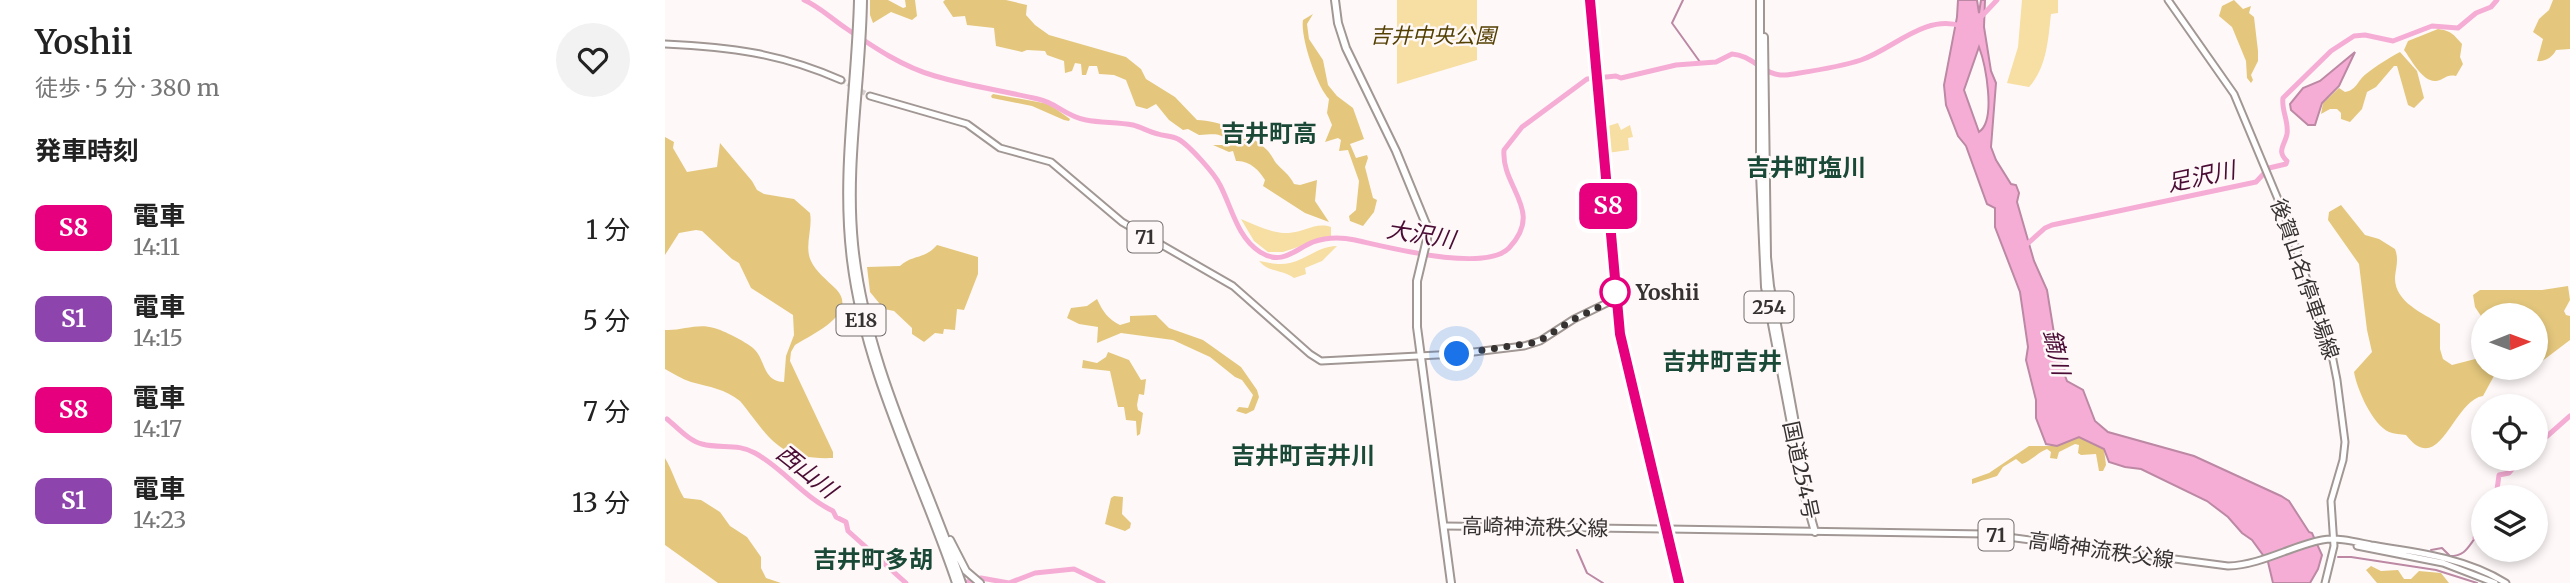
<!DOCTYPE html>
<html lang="ja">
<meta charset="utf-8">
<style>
:root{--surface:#fff;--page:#f2f2f2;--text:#222;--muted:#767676}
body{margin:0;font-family:Merriweather,"Noto Sans JP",serif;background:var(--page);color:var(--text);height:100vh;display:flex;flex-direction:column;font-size:26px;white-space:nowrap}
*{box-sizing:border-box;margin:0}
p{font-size:23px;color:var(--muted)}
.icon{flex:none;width:38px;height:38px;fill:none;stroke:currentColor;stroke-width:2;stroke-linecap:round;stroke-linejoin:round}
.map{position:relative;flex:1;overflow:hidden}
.details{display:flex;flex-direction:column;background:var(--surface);width:665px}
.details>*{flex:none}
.badge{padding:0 14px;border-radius:10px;font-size:24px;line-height:46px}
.needle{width:46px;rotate:89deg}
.fabs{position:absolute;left:1806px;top:303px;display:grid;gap:14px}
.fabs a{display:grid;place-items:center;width:77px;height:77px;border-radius:50%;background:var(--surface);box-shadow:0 4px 10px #0003;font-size:35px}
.you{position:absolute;width:35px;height:35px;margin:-18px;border:5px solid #fff;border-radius:50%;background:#1a73e8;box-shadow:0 0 0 10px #1a73e833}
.map>.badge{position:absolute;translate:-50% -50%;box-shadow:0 0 0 4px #fff}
h2{padding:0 35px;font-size:26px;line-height:63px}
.round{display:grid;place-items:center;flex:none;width:74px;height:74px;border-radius:37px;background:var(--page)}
.overview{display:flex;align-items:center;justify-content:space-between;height:119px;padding:0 35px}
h1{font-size:33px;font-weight:600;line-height:52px}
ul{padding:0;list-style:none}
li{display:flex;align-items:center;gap:21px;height:91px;padding:0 35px}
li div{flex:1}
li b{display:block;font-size:26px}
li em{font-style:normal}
li .badge{min-width:77px;font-weight:700;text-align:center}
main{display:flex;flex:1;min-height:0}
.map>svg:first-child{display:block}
.green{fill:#f7dea2}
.forest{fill:#e4c77d}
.water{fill:#f6add5;stroke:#bc88a4;stroke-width:2;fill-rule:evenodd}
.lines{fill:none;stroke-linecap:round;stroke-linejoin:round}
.stream{stroke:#bc88a4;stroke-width:2}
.river{stroke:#f6add5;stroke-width:5}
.major-tunnel{stroke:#d6d1d0;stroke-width:5;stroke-dasharray:5 2.5;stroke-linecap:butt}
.major-casing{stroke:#a19794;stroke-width:9}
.highway-casing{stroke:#a19794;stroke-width:10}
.major{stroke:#fff;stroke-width:5}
.highway{stroke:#fff;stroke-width:6}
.rail{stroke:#757170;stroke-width:2;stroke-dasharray:14 7;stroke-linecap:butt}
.major-bridge-casing{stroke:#a19794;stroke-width:9;stroke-linecap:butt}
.major-bridge{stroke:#fff;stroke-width:5}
.line-casing{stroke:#fff;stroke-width:16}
.line{stroke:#e6007e;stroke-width:10}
.walk{stroke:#363231;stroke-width:7;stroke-dasharray:0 12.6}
.stop-dot{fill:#fff;stroke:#e6007e;stroke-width:3.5}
.labels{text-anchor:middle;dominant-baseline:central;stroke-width:5;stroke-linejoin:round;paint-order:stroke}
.shield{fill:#fef9f8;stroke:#726e6d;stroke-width:2}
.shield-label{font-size:19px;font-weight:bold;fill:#363231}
.park-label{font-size:21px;font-style:italic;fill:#533f01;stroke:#fef9f8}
.street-label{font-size:21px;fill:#363231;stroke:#fef9f8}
.stop-label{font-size:21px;font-weight:bold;fill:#363231;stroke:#fef9f8;text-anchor:start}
.water-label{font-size:23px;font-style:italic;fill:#4a0b34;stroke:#fef9f8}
.quarter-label{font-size:24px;font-weight:bold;fill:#1a4937;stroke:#fef9f8}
</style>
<main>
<section class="details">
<div class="overview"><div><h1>Yoshii</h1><p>徒歩 · 5 分 · 380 m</p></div><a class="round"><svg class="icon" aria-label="heart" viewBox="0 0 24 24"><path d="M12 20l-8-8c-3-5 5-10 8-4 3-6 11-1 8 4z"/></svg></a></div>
<h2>発車時刻</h2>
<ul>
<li><span class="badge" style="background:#e6007e;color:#fff">S8</span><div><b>電車</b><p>14:11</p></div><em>1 分</em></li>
<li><span class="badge" style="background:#8e44ad;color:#fff">S1</span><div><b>電車</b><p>14:15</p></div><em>5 分</em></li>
<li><span class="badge" style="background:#e6007e;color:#fff">S8</span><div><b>電車</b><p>14:17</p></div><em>7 分</em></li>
<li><span class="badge" style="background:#8e44ad;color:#fff">S1</span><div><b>電車</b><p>14:23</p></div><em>13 分</em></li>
</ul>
</section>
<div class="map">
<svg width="1905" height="583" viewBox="0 0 1905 583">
<rect width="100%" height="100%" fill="#fef9f8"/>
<path class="green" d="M732 0H812V60L732 84Z
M1357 0H1393V13L1386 14C1383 40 1382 67 1364 87L1342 83 1353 47Z
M953 123 956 130 965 125 968 137 963 138 964 150 942 153 940 127Z
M576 219C591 225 607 234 624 233 640 232 650 222 666 227V236L618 252H603L589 241Z
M672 246 657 261 640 268 641 274 629 278C617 269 604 273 594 261 602 262 613 266 625 263 643 259 653 246 672 246Z"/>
<path class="forest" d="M205 0H223L238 8 241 7 240 0H250L252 16 247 20 226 12 208 23 205 15Z
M280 0H341L362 5 361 15 370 25 384 35 461 57 476 69 481 79 510 97 532 120C554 120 586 134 602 150 606 154 608 159 611 163 618 171 624 174 629 184L635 185 652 180 650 201 664 222 640 213 598 186 600 180C594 170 584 160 571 161L568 151 564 152 548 145H564L565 142C553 131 548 135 534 135L523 129 518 130 504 120 491 104 482 109 471 106 461 80 449 75 434 74 432 66H424L421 75H417L416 64 410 63 407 71 400 73 399 61 382 55 380 51 362 50 357 52 331 46 329 28 302 25 300 16 288 17 278 2Z
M1569 0 1578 9 1586 6 1584 13 1589 17 1593 51V61L1586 75 1588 80 1586 83 1582 78 1581 61 1567 27 1554 16 1557 6Z
M1888 0H1905V49L1891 50C1888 57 1880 62 1872 61L1878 39 1868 32 1874 19 1884 10Z
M648 14 642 24 644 39 658 60 663 85 672 96 688 108 699 139 685 144 691 158 702 155 703 158 700 167 708 198 712 200 709 212 698 226 685 221 684 216 691 210 694 181 683 150 674 151 676 140 673 138 660 142 667 125 662 113 664 99C652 87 635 37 638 20Z
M1773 29C1787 31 1789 35 1797 44L1795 57 1798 64 1791 76C1780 74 1780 80 1771 81 1757 82 1746 59 1739 50L1743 41Z
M1735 52 1752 71 1759 98 1749 108 1743 105 1732 66H1729L1711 87 1702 92 1697 109 1685 122 1676 119V113L1672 109H1665L1656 114 1658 103 1674 88 1680 92C1692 90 1692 81 1701 74 1711 66 1724 58 1735 52Z
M328 94 384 104 405 119 404 121 399 120 367 106 327 98 326 96Z
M0 137 9 142 8 148 22 172 52 167 55 143 87 181 92 190 99 194 129 199 145 213C148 228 139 247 146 261 151 272 162 280 171 289 195 314 145 335 130 345L126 352 125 361 168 452V458C112 460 106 439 75 401 60 389 45 387 26 382 17 379 9 374 0 369V330C17 331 32 323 49 328 58 330 81 342 88 348 101 359 97 381 119 382L121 356 129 335 128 315 86 288 74 263 67 259 37 231 31 230 14 233 0 255Z
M1676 205 1700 235 1714 239 1730 249C1734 259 1731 267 1730 277 1729 302 1758 313 1775 324V349L1778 359 1787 365 1818 357V368H1838L1830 374 1818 396C1788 400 1775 479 1741 435 1736 434 1729 434 1724 432 1707 424 1692 389 1689 372L1707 352 1702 330 1694 264 1663 220 1664 212Z
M272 245 313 257V274L299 310 292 309 290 330 279 329 278 334 270 333 259 342 247 334V328L229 311 219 309 205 292 202 267 235 266C248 254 259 260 272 245Z
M1903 286 1905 300 1899 311 1901 315 1905 316V340L1876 362 1871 363V315H1818V319L1810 307 1808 295 1815 290H1877Z
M432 299C438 312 443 319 455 325L465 322V316L491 315 504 328 538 340 576 367 592 390 594 397 589 410 581 414 571 411 574 407 583 408 588 395 577 380 570 377 545 357 508 340 456 333 432 343 433 327 414 324 402 318 406 308 422 306Z
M443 352 464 360 476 380 481 379 479 395 474 394 472 405 473 410 478 413 475 434 472 436 471 421 461 420 459 407H453L445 371 417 368 418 360 432 363 441 357Z
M1414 437 1439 449 1441 465 1438 471H1434L1431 454 1416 455 1413 453 1414 445 1410 444 1394 452 1392 459 1385 458 1386 452 1382 449C1372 453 1366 461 1357 464L1351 459 1338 467 1332 476 1307 484V479L1324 473 1364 446H1392Z
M0 458C8 471 11 485 19 498L36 500 55 512 65 526 82 537 96 557V568L101 578 116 583H53L0 545Z
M449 496 458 497 457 514 466 523 465 528 460 531 440 524 446 498Z
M1706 566 1716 571 1733 570 1739 579H1746L1754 571 1776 573 1784 583H1712L1701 570Z"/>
<path class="water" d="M1293 0H1312L1314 13 1316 0H1320L1319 27 1326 71 1331 83 1326 147 1331 160 1346 184 1351 185 1354 193 1352 202 1369 261 1382 290 1393 358 1400 367 1399 373 1402 381 1418 390 1430 421 1443 432 1529 456 1616 496 1624 501 1644 532 1647 533 1657 555 1653 569 1645 583H1608L1603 562 1587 540 1577 533 1563 517 1542 501 1476 469 1460 467 1444 462 1439 449 1414 437 1392 446 1381 444 1371 418V400L1361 360 1363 347 1355 292 1330 227V208L1322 204 1301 146 1293 136 1281 105 1279 85 1292 17ZM1314 47C1320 63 1332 120 1314 132L1299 90Z
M1690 52 1674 86 1657 103 1650 125H1643L1626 110 1625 104 1638 88 1655 81Z"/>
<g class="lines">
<path class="stream" d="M1018 0 1007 23 1035 62
M912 550 922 573 938 583
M1766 550 1777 548 1785 556C1799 556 1802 549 1810 538
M1673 557H1686L1771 570 1812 583"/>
<path class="river" d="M139 0C155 7 168 20 182 29 210 48 238 67 270 76 304 86 339 91 373 99 392 103 400 116 421 120 436 123 452 122 468 125 476 127 484 132 493 134 499 136 507 136 513 139 524 145 550 174 555 185 567 208 572 237 595 252 617 266 629 250 648 242 662 237 676 237 690 240 722 247 820 273 844 248 880 210 836 188 839 150L857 127 922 79 951 76 956 78 1011 65 1051 62 1067 54C1088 55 1099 77 1121 75 1146 71 1172 68 1196 60 1228 49 1260 14 1296 26
M1315 18 1332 0
M1361 245 1380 228 1387 225 1591 182 1604 168 1621 164 1622 161C1611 151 1620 145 1622 134 1624 121 1616 110 1618 98L1666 51 1689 36 1700 35 1728 41 1767 26 1793 28 1811 13 1826 7 1832 0
M2 419C12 427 24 441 37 444 55 449 73 443 90 453 119 469 138 497 168 511L171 517 181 522 183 531 241 583
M1871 439 1880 438 1905 416
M1831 497 1834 475 1844 473 1848 468 1846 458
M1810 538 1818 534
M299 583 316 578 344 583 370 573 409 569 438 583"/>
<path class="major-tunnel" d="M176 80 205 96"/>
<g class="major-casing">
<path id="major" d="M1503 0 1569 94 1620 216 1666 350 1672 380 1680 442 1678 460 1666 501 1669 546 1660 583
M0 44C65 47 115 53 176 80
M205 96 302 124 335 148 386 162 457 222 568 286 645 354 656 361 792 354 859 346 875 341 909 319 944 302
M779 526 999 529
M1003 529 1320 534 1563 566C1596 565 1626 546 1657 540 1673 537 1691 542 1706 545 1752 552 1801 558 1841 583
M1692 546 1778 563 1830 583"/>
</g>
<g class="highway-casing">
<path id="highway" d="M193 0C191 87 175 173 186 260 200 374 255 476 291 583
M198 0C197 82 181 163 189 244 201 365 258 470 297 583
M670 0 673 23 681 48 731 151 763 229 762 239 752 281V327L786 583
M1095 0V173L1100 287 1140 497 1150 532
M1099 37 1102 257 1105 286 1140 478
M285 540 301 571 315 583"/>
</g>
<use href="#major" class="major"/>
<use href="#highway" class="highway"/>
<path class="rail" d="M925 0 955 334 1014 583"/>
<g class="major-bridge-casing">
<path id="major-bridge" d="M999 529H1003"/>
</g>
<use href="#major-bridge" class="major-bridge"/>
</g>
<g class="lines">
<g class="line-casing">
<path id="line" d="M925 0 955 334 1014 583"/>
</g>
<use href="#line" class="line"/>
<path class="walk" d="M792 354 873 342 909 319 944 302 950 292"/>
</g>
<circle class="stop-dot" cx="950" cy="292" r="14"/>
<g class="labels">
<g class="shield">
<rect x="462.5" y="221.5" width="35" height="31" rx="5"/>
<rect x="1079.5" y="291.5" width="49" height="31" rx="5"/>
<rect x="171.5" y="304.5" width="49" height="31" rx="5"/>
<rect x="1313.5" y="519.5" width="35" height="31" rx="5"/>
</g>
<g class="shield-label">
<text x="480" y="237">71</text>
<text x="1104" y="307">254</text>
<text x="196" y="320">E18</text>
<text x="1331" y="535">71</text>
</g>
<g class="park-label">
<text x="768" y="35">吉井中央公園</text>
</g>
<g class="street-label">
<text transform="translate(1640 279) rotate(71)">後賀山名停車場線</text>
<text transform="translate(1136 470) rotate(78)">国道254号</text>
<text transform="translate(870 527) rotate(1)">高崎神流秩父線</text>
<text transform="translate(1436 550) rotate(8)">高崎神流秩父線</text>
</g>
<g class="stop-label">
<text x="971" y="292">Yoshii</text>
</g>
<g class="water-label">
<text transform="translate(1536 176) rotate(-12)">足沢川</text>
<text transform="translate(756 234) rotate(9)">大沢川</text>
<text transform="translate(1392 352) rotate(77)">鏑川</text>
<text transform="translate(142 471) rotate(39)">西山川</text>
</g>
<g class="quarter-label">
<text x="604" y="133">吉井町高</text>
<text x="1141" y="167">吉井町塩川</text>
<text x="1057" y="361">吉井町吉井</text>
<text x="638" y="455">吉井町吉井川</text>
<text x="208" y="559">吉井町多胡</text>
</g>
</g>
</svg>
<div class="fabs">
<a><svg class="needle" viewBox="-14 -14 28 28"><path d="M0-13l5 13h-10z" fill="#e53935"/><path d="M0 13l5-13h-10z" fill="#767676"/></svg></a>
<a><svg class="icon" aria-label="locate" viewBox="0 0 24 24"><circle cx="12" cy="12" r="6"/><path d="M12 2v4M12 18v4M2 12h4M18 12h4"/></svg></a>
<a><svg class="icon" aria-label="layers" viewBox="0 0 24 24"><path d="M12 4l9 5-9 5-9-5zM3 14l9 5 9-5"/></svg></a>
</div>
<div class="you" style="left:792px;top:354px"></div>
<b class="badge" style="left:943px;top:206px;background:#e6007e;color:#fff">S8</b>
</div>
</main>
